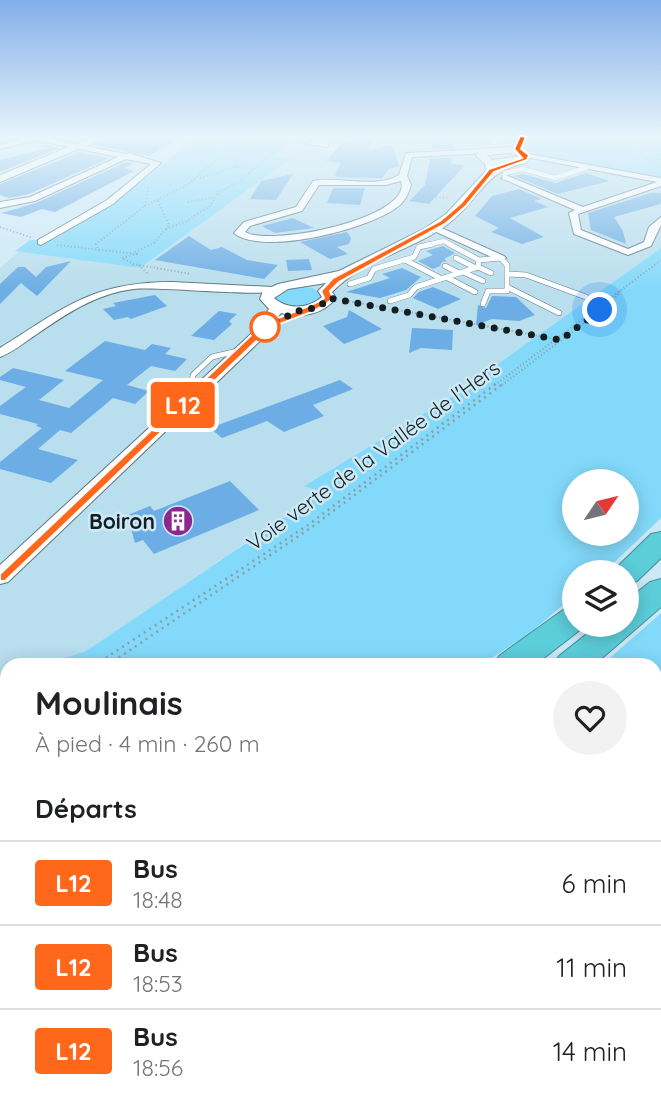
<!DOCTYPE html>
<html lang="fr">
<meta charset="utf-8">
<style>
:root{--surface:#fff;--page:#f2f2f2;--text:#202124;--muted:#757577;--line:#e0e0e0}
body{margin:0;font-family:Quicksand,sans-serif;background:var(--page);color:var(--text);height:100vh;display:flex;flex-direction:column;font-size:26px;white-space:nowrap}
*{box-sizing:border-box;margin:0}
p{font-size:23px;color:var(--muted)}
.icon{flex:none;width:38px;height:38px;fill:none;stroke:currentColor;stroke-width:2;stroke-linecap:round;stroke-linejoin:round}
.map{position:relative;flex:1;overflow:hidden}
.side{position:absolute;left:0px;top:658px;width:662px;height:448px;display:flex;flex-direction:column;background:var(--surface);border-radius:21px 21px 0 0;box-shadow:0 4px 18px #0003}
.side>*{flex:none}
.badge{padding:0 14px;border-radius:5px;font-size:24px;line-height:46px}
.needle{width:46px;rotate:55deg}
.fabs{position:absolute;left:562px;top:469px;display:grid;gap:14px}
.fabs a{display:grid;place-items:center;width:77px;height:77px;border-radius:50%;background:var(--surface);box-shadow:0 4px 18px #0003;font-size:35px}
.you{position:absolute;width:35px;height:35px;margin:-18px;border:5px solid #fff;border-radius:50%;background:#1a73e8;box-shadow:0 0 0 10px #1a73e833}
.map>.badge{position:absolute;translate:-50% -50%;box-shadow:0 0 0 4px #fff}
h2{padding:0 35px;font-size:26px;line-height:63px}
.round{display:grid;place-items:center;flex:none;width:74px;height:74px;border-radius:37px;background:var(--page)}
.overview{display:flex;align-items:center;justify-content:space-between;height:119px;padding:0 35px}
h1{font-size:33px;font-weight:800;line-height:52px}
ul{padding:0;list-style:none}
li{display:flex;align-items:center;gap:21px;height:84px;padding:0 35px;border-top:2px solid var(--line)}
li div{flex:1}
li b{display:block;font-size:26px}
li em{font-style:normal}
li .badge{min-width:77px;font-weight:700;text-align:center}
.map>svg:first-child{display:block}
.built{fill:#b9deed}
.green{fill:#83d9fa;fill-rule:evenodd}
.water{fill:#89a7ec}
.building{fill:#6bade4}
.lines{fill:none;stroke-linecap:round;stroke-linejoin:round}
.service-far2-casing{stroke:#5d7681;stroke-width:5}
.service-far1-casing{stroke:#5d7681;stroke-width:6}
.service-casing{stroke:#5d7681;stroke-width:9}
.minor-casing{stroke:#5d7681;stroke-width:2}
.tertiary-casing{stroke:#5d7681;stroke-width:2}
.motorway-casing{stroke:#42909a;stroke-width:2}
.path-far2{stroke:#899fa9;stroke-width:2;stroke-dasharray:1 2.5;stroke-linecap:butt}
.path-far1{stroke:#899fa9;stroke-width:2.5;stroke-dasharray:2 4.5;stroke-linecap:butt}
.path{stroke:#899fa9;stroke-width:4.5;stroke-dasharray:2.5 8;stroke-linecap:butt}
.service-far2{stroke:#fff;stroke-width:4.5}
.service-far1{stroke:#fff;stroke-width:5}
.service{stroke:#fff;stroke-width:7}
.minor{fill:#fff;fill-rule:evenodd}
.tertiary{fill:#fff;fill-rule:evenodd}
.motorway{fill:#5cceda;fill-rule:evenodd}
.rail{stroke:#4b5b61;stroke-width:2.5;stroke-dasharray:6 6;stroke-linecap:butt}
.line{fill:#ff671b;stroke:#fff;stroke-width:2}
.walk{stroke:#131e22;stroke-width:7;stroke-dasharray:0 12.6}
.stop-dot{fill:#fff;stroke:#ff671b;stroke-width:3.5}
.labels{text-anchor:middle;dominant-baseline:central;stroke-width:5;stroke-linejoin:round;paint-order:stroke}
.street-label{font-size:21px;fill:#131e22;stroke:#cde9f6}
.poi-label{font-size:21px;font-weight:bold;fill:#131e22;stroke:#cde9f6;text-anchor:end}
</style>
<div class="map">
<svg width="661" height="1106" viewBox="0 0 661 1106">
<rect width="100%" height="100%" fill="#cde9f6"/>
<path class="built" d="M378 137H514L505 146 477 149 468 155 485 165 504 167 540 161 661 182V248L453 396 305 485 322 491 86 651 42 665H7V676L0 678V268L20 251 141 268 289 158 275 156 288 144 363 154Z"/>
<path class="green" d="M198 137H236L288 144 275 156 290 159 140 268 15 251 30 240 54 239 116 201Z
M531 137H661V177L535 155 524 148Z
M661 248V518L604 572H574V596L526 636 481 665H42L86 651 322 492 304 486 453 396ZM626 481V534H574V481Z
M295 286 313 288 323 297C306 310 291 311 273 298L275 293Z
M661 613V955L655 962 654 665H602Z
M7 676V921L0 924V678Z
M7 1026V1099H376L366 1106H0V1029Z"/>
<path class="water" d="M661 955V1043L655 1047V962Z
M466 1099H580L569 1106H454Z"/>
<path class="building" d="M109 137H183L149 156 94 145Z
M348 137H376L366 151 392 145 399 166 389 169 382 178 337 177 335 175 341 163 326 161Z
M434 137H455L453 148 432 149Z
M47 145 60 148 0 172V160L48 148 42 147Z
M79 152 110 158 29 194 10 198 0 195V184Z
M452 158 451 164 465 165 429 204 409 201 425 185 430 159Z
M126 162 134 163 124 168 134 171 55 212 42 209 21 217 1 213 36 203Z
M586 173 609 181 558 194 514 176 523 174 556 183Z
M293 174 276 200 250 199 261 181Z
M333 188H365L360 205 327 203Z
M519 189 542 199 534 201 548 207 510 218 544 237 522 244 491 232 499 228 475 216 492 196Z
M651 193H661V204L614 217 623 231 626 244 591 230 588 213Z
M293 218 314 228 275 233 262 226Z
M347 232 351 238 349 244 337 247 348 254 330 259 300 242Z
M189 236 211 250 222 247 247 260 278 265 264 279 155 260Z
M443 246 455 253 444 259 447 261 442 262 440 266 433 269 418 261 433 255 426 251Z
M309 259 312 270 288 271 286 260Z
M71 261 37 296 21 283 0 304V284L18 267H25L36 277 46 267Z
M402 268 421 277 406 290 380 298 346 292 390 278 382 274Z
M433 287 461 299 438 309 413 298 419 292Z
M155 295 167 306 131 319 128 317 114 320 103 309 116 306 113 303Z
M492 296 516 297 535 315 519 321 492 319 476 325 478 305 486 308Z
M349 310 382 329 344 344 323 326 347 317Z
M219 311 237 314 229 321 232 324 214 340 191 336Z
M412 328 453 330 452 350 421 348 409 353Z
M105 341 145 350 152 344 171 348 165 354 187 359 175 371 151 366 127 385 149 391 135 404 113 398 71 433 60 430 38 449 78 460 51 483 0 469V462L42 428 36 426 38 424 0 414V406L26 387 0 380V377L13 368 64 380 39 400 69 408 103 380 65 371Z
M340 380 353 389 313 405 324 416 284 432 267 421 222 438 210 428Z
M230 481 259 510 154 554 143 540 135 543 130 525 123 517 150 506 154 511Z"/>
<g class="lines">
<g class="service-far2-casing">
<path id="service-far2" d="M511 137 521 139
M493 144 500 137
M505 178V173L523 169 555 178 588 167
M426 245 444 241 452 245"/>
</g>
<g class="service-far1-casing">
<path id="service-far1" d="M449 244 479 260 501 258 507 265V287L559 313
M456 258 476 268
M405 260 442 279
M445 266 459 273
M478 267 491 273
M463 272 483 281
M507 274 526 275 586 297
M446 277 475 292
M350 284 369 278 374 269 414 257 419 247 433 244
M390 301 409 295 416 287 478 267 479 260
M483 304 488 291H507V287
M192 385 193 375 212 357 242 350"/>
</g>
<g class="service-casing">
<path id="service" d="M192 383 197 392"/>
</g>
<g class="minor-casing">
<path id="minor" d="M26 137H41L125 154 129 153 161 163 113 204 41 245 38 244V240L107 200 151 164 126 159 35 201 0 208V202L30 197 118 157 35 140 0 149V145Z
M320 138 328 143V147L306 144Z
M485 149 488 153 412 157 407 176 411 185C409 192 406 199 401 204 376 228 262 257 234 233L244 222 296 207 313 181C340 176 376 189 399 175L406 153ZM401 181C413 218 271 247 245 232L250 226 302 211 319 185H386Z
M523 153 661 178V186L578 214 581 230 628 249 644 242 649 227 661 217V225L651 246 628 255 574 234 569 213 575 210 501 178 508 176 583 207 657 182 526 157Z
M435 225 504 256 506 258 498 260 432 230 430 228Z
M172 282 273 287 278 290C266 298 160 286 134 289 97 293 66 314 37 334 25 342 13 352 0 357V348C64 308 92 282 172 282Z"/>
</g>
<g class="tertiary-casing">
<path id="tertiary" d="M93 137H107L0 182V175Z
M510 147 531 155 526 163C483 171 479 201 448 224 412 251 365 258 332 292L336 298C323 315 301 318 281 313L260 341 8 582 0 584V565L250 335 269 309 260 299 263 291 278 284 339 271 424 229 446 214 486 171 485 164 476 156 481 149ZM509 153 520 156 492 160 487 155ZM326 283 318 291 322 297C308 309 288 310 274 298L288 289Z"/>
</g>
<g class="motorway-casing">
<path id="motorway" d="M661 532V558L637 581 626 584V572H612L651 534Z
M661 579V607L594 665H554L559 656 598 625H626V601L650 582Z
M574 607V625L585 626 535 665H494L499 656 563 610Z
M7 922V966L0 969V925Z
M7 972V1020L0 1022V975Z"/>
</g>
<path class="path-far2" d="M255 137 301 142
M609 137 651 159
M631 137 661 146
M334 146 397 153
M641 146 661 149
M661 159 647 160 661 165
M235 167 253 169
M200 178 237 166 235 157 216 149
M415 196 450 198
M188 202 215 197
M145 206 187 185 218 159 220 155 207 137
M0 227 33 238
M166 229 187 221 210 206 219 192 239 182 286 141
M57 245 137 254 122 258 133 264 191 274
M99 251 96 244 145 206 149 185
M135 252 154 243 169 225 157 199
M139 265 149 275
M342 300 381 307
M398 310 556 339
M495 385 661 260
M502 385 613 301 620 291"/>
<path class="path-far1" d="M95 665 308 525 497 383
M108 665 312 527 504 383
M0 696 7 694
M0 703 7 700"/>
<path class="path" d="M654 926 661 921
M380 1106 392 1099"/>
<use href="#service-far2" class="service-far2"/>
<use href="#service-far1" class="service-far1"/>
<use href="#service" class="service"/>
<use href="#minor" class="minor"/>
<use href="#tertiary" class="tertiary"/>
<use href="#motorway" class="motorway"/>
<path class="rail" d="M658 137 660 139"/>
</g>
<linearGradient id="sky" x2="0" y2="1"><stop stop-color="#82afea"/><stop offset="0.47" stop-color="#e8f5fb"/><stop offset="1" stop-color="#e8f5fb" stop-opacity="0"/></linearGradient>
<rect width="661" height="292" fill="url(#sky)"/>
<path class="line" d="M520 136 526 137 521 149 529 155 527 160 494 172 466 206 445 224 339 282 330 291 333 298C321 312 289 319 270 328L5 581H0V574L263 324C279 317 314 306 324 298L321 291 333 278 440 221 461 203 489 169 522 158 514 149Z"/>
<g class="lines">
<path class="walk" d="M265 327 298 311 319 307 329 298 561 340 600 310"/>
</g>
<defs>
<g id="building-disc" transform="scale(1.575)"><circle r="9.5" fill="#8c278e" stroke="#cde9f6"/><path d="M-4-6H4V6H1V3H-1V6H-4ZM-2.5-4.3h1.7v1.8h-1.7ZM.8-4.3h1.7v1.8H.8ZM-2.5-1h1.7V.8h-1.7ZM.8-1h1.7V.8H.8Z" fill="#fff"/></g>
</defs>
<g fill-rule="evenodd">
<use href="#building-disc" x="178" y="521"/>
</g>
<circle class="stop-dot" cx="265" cy="327" r="14"/>
<g class="labels">
<g class="street-label">
<text transform="translate(373 455) rotate(-36)">Voie verte de la Vallée de l'Hers</text>
</g>
<g class="poi-label">
<text x="155" y="521">Boiron</text>
</g>
</g>
</svg>
<div class="fabs">
<a><svg class="needle" viewBox="-14 -14 28 28"><path d="M0-13l5 13h-10z" fill="#e53935"/><path d="M0 13l5-13h-10z" fill="#757577"/></svg></a>
<a><svg class="icon" aria-label="layers" viewBox="0 0 24 24"><path d="M12 4l9 5-9 5-9-5zM3 14l9 5 9-5"/></svg></a>
</div>
<div class="you" style="left:600px;top:310px"></div>
<b class="badge" style="left:183px;top:405px;background:#ff671b;color:#fff">L12</b>
<section class="side">
<div class="overview"><div><h1>Moulinais</h1><p>À pied · 4 min · 260 m</p></div><a class="round"><svg class="icon" aria-label="heart" viewBox="0 0 24 24"><path d="M12 20l-8-8c-3-5 5-10 8-4 3-6 11-1 8 4z"/></svg></a></div>
<h2>Départs</h2>
<ul>
<li><span class="badge" style="background:#ff671b;color:#fff">L12</span><div><b>Bus</b><p>18:48</p></div><em>6 min</em></li>
<li><span class="badge" style="background:#ff671b;color:#fff">L12</span><div><b>Bus</b><p>18:53</p></div><em>11 min</em></li>
<li><span class="badge" style="background:#ff671b;color:#fff">L12</span><div><b>Bus</b><p>18:56</p></div><em>14 min</em></li>
</ul>
</section>
</div>
